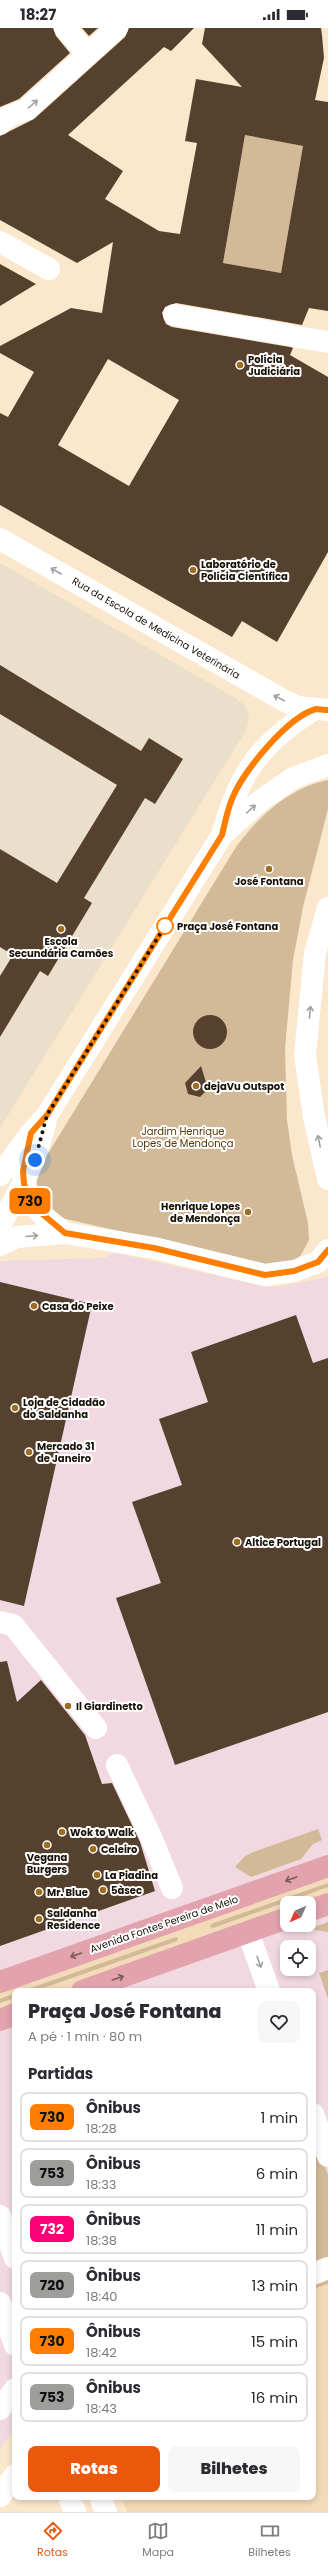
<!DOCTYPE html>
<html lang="pt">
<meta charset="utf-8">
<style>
:root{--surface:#fff;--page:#f7f7f7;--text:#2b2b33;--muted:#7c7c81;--line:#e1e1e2;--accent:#ea580c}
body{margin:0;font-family:Poppins,sans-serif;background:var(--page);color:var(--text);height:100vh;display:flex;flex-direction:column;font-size:15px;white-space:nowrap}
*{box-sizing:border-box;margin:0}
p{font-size:13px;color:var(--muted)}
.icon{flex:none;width:22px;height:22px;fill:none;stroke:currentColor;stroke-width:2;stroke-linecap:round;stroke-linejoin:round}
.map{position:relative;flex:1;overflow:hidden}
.sheet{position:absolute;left:12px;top:1960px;width:304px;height:512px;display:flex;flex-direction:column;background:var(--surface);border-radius:8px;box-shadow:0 2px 6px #0003}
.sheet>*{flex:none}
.badge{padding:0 8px;border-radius:6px;font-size:14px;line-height:26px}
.needle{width:26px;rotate:225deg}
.controls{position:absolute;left:280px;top:1868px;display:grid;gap:8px}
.controls a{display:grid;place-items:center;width:36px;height:36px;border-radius:8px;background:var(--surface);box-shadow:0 2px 6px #0003;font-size:20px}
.you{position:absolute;width:20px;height:20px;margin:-10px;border:3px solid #fff;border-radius:50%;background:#1a73e8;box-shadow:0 0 0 6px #1a73e833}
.map>.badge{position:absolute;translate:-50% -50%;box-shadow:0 0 0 2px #fff}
h2{padding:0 16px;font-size:15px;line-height:36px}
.round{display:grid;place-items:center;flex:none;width:42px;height:42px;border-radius:8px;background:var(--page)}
.summary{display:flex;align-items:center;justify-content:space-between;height:68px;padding:0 16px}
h1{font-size:19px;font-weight:800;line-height:30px}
.primary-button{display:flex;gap:8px;margin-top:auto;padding:8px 16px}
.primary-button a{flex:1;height:46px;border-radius:8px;background:var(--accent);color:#fff;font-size:16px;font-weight:800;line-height:46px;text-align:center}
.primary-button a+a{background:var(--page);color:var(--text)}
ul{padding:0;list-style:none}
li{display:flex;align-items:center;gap:12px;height:50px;margin:0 8px 6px;padding:0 8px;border:2px solid var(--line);border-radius:8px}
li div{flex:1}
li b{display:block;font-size:15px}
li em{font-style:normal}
li .badge{min-width:44px;font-weight:700;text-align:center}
.status{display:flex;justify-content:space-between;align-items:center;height:28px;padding:0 20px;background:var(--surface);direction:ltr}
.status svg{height:11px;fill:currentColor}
.menu{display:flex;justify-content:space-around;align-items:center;height:56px;border-top:1px solid var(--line);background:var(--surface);font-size:11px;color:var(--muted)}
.menu a{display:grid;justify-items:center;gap:2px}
.menu .active{color:var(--accent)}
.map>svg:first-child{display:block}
.commercial{fill:#f2d8e1;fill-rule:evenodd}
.built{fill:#f3dbb9}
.education{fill:#e9dfca}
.green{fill:#d2ba99}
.building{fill:#56412e;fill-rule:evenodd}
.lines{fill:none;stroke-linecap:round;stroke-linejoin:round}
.minor{stroke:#fff;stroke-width:22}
.major{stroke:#e2a3ae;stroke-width:22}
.oneway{stroke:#a3a09c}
.oneway2{stroke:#7d5a5b}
.line-casing{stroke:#fff;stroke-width:9}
.line{stroke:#ff7e00;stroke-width:6}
.walk{stroke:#181108;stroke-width:4;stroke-dasharray:0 7.2}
.poi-dot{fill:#9d6d20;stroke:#fff;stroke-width:1.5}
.stop-dot{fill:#fff;stroke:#ff7e00;stroke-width:2}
.labels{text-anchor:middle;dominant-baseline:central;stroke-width:4;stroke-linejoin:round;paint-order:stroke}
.poi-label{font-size:10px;font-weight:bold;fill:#181108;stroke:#fff;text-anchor:start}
.street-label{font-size:10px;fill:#181108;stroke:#fff}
.stop-label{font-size:10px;font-weight:bold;fill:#181108;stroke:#fff;text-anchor:start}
.park-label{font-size:10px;fill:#533808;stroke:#fff}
</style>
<div class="status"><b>18:27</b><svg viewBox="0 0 49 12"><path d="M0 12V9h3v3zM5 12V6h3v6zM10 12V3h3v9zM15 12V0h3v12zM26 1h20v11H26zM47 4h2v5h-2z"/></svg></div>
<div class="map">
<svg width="328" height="2484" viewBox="0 0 328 2484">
<rect width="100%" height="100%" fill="#fbe7cb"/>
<path class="commercial" d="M116 1225 266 1259H278L328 1249V2251L313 2256V1963H15V2400L0 2421V1233L105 1230 109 1226ZM287 1875H309V1897H287ZM287 1919H309V1941H287Z"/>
<path class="built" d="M328 1843V1872L287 1875V1886L69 1963H15V1982L0 1987V1958Z
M328 2256V2484H127L121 2469H313V2261Z"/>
<path class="education" d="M0 535 237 671 246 679 249 690 246 702 0 1100Z"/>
<path class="green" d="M245 107 303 118 281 245 223 235Z
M328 752V781L303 879 293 932 285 1020 287 1092 292 1127 308 1195 309 1212 301 1227 294 1233 269 1237 57 1189C41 1170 31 1163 41 1137L236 819C259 788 289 760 328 752Z
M318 1801 322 1812 313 1816 301 1831 251 1849 235 1839 244 1829 253 1824Z
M328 1855V1859L213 1900 210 1899 211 1896Z
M328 1894V1904L309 1901Z
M176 1909 178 1910 177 1913 35 1963H22Z
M328 1942V1971L319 1945Z
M15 1965V1970L0 1975V1971Z
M313 2105 328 2147V2256L313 2261Z"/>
<path class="building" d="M0 0H53L56 8 70 25 19 71 0 79Z
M82 0H98L89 8Z
M129 0H194L171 23 164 19 68 107 123 143 105 171 159 203 180 206 197 115 185 113 196 51 242 59 202 16 205 0H321L322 7 324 30 315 72 328 74V283L309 280 302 297 176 275 165 279 162 285 166 296 172 299 290 319 293 320 290 327 328 349V524L277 614 242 593 232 609 0 477V385L8 389 34 344 0 325V318L71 280 102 285 113 214 77 235 0 192V108L34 91 125 9ZM245 107 303 118 281 245 223 235ZM108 331 179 372 129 458 58 417Z
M0 236 36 256 0 278Z
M0 637 141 723 149 710 183 731 155 776 145 770 84 870 92 875 48 948 40 943 0 1009V948L13 927 0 919V821L57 855 117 757 0 686Z
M193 1004a17 17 0 1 1 34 0a17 17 0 1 1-34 0Z
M201 1038 208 1061 200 1069 188 1066 185 1055Z
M0 1254 92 1276 24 1578 0 1572Z
M296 1287 313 1335 328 1330V1684L175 1737 116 1570 161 1555 132 1474 182 1457 159 1391 208 1374 191 1324Z
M7 1633 17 1674 41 1652 85 1707 102 1756 112 1755 140 1814 155 1863 0 1918V1634Z"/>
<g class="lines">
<path class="minor" d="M65 0 88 26
M0 96 7 89 26 82 117 0
M0 214 49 241
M174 287 289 307
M297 309 328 314
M0 511 283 672 298 679 328 682
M222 807C239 745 260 715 315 681
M328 880 315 925 305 1027 314 1089 328 1151
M0 1147 31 1105 47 1087 222 807 260 773 293 750 328 737
M23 1147C25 1175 43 1189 65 1205
M0 1197C21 1161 38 1129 47 1088
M0 1217 17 1209 65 1205 154 1220 265 1247 294 1243 318 1234 328 1222
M0 1594 13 1597 96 1700
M117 1737 151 1809 172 1860
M248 1904 269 1963
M313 2086 328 2128
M0 2188 15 2230
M313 2246 328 2240
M0 2275 15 2317
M0 2381 15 2361
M0 2468 15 2447
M69 2469 75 2484
M100 2469 106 2484"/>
<path class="major" d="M309 1883 328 1876
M0 1954 328 1838
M82 1963 287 1890
M0 1992 15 1986"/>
</g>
<defs><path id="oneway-shaft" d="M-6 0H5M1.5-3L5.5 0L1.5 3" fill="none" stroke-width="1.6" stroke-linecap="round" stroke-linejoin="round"/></defs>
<g class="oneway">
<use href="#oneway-shaft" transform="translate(33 76) rotate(-42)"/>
<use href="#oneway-shaft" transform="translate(56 543) rotate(-150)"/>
<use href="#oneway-shaft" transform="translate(279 670) rotate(-152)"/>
<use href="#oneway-shaft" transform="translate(251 781) rotate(-42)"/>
<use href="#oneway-shaft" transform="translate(310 984) rotate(-85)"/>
<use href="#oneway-shaft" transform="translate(319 1113) rotate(-102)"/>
<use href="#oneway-shaft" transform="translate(32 1208) rotate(-5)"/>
<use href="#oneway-shaft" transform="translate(259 1934) rotate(71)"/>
</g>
<g class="oneway2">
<use href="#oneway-shaft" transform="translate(291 1851) rotate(160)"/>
<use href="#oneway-shaft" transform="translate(76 1927) rotate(161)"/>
<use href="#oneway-shaft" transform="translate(118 1950) rotate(-19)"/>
</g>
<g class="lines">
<g class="line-casing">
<path id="line" d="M328 682C324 682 319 681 316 681 287 689 242 745 232 771 227 783 225 795 222 807L47 1087 31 1105 23 1143 24 1156 34 1179 65 1205 154 1220 265 1247 294 1243 318 1234 328 1222"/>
</g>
<use href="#line" class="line"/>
<path class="walk" d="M35 1132 47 1087 165 898"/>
</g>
<g class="poi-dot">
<circle cx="240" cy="337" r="4"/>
<circle cx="193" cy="542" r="4"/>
<circle cx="269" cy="841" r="4"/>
<circle cx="61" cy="901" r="4"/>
<circle cx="196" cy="1058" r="4"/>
<circle cx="248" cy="1184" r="4"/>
<circle cx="34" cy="1278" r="4"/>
<circle cx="15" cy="1380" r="4"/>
<circle cx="29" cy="1424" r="4"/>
<circle cx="237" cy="1514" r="4"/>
<circle cx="68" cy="1678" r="4"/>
<circle cx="62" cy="1804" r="4"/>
<circle cx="47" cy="1817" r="4"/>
<circle cx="93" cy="1821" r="4"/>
<circle cx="97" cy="1847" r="4"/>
<circle cx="103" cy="1862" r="4"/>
<circle cx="39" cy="1864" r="4"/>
<circle cx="39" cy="1891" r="4"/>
</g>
<circle class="stop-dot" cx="165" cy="898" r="8"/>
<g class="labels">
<g class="poi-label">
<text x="248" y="331">Polícia<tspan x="248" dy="12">Judiciária</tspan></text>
<text x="201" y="536">Laboratório de<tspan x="201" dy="12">Polícia Científica</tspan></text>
<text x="269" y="853" text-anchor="middle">José Fontana</text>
<text x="61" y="913" text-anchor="middle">Escola<tspan x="61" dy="12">Secundária Camões</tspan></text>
<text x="204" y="1058">dejaVu Outspot</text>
<text x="240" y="1178" text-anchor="end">Henrique Lopes<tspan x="240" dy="12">de Mendonça</tspan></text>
<text x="42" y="1278">Casa do Peixe</text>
<text x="23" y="1374">Loja de Cidadão<tspan x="23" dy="12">do Saldanha</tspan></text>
<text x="37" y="1418">Mercado 31<tspan x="37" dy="12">de Janeiro</tspan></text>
<text x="245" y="1514">Altice Portugal</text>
<text x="76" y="1678">Il Giardinetto</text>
<text x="70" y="1804">Wok to Walk</text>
<text x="101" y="1821">Celeiro</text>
<text x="47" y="1829" text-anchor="middle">Vegana<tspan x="47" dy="12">Burgers</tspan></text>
<text x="105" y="1847">La Piadina</text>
<text x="111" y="1862">5àsec</text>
<text x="47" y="1864">Mr. Blue</text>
<text x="47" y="1885">Saldanha<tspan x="47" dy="12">Residence</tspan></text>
</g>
<g class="street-label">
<text transform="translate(156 600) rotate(30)">Rua da Escola de Medicina Veterinária</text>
<text transform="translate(164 1896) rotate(-19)">Avenida Fontes Pereira de Melo</text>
</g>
<g class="stop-label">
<text x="177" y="898">Praça José Fontana</text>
</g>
<g class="park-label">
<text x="183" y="1103">Jardim Henrique<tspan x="183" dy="12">Lopes de Mendonça</tspan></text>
</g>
</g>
</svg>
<div class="controls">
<a><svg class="needle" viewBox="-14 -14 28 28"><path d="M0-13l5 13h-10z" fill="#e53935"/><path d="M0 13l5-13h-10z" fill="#7c7c81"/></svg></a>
<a><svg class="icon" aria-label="locate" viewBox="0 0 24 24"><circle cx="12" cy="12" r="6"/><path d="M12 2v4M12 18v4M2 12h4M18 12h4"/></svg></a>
</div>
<div class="you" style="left:35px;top:1132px"></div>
<b class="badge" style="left:30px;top:1173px;background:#ff7e00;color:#111">730</b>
<section class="sheet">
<div class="summary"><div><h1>Praça José Fontana</h1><p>A pé · 1 min · 80 m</p></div><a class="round"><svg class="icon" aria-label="heart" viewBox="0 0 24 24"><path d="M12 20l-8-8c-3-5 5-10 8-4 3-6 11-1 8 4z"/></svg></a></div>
<h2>Partidas</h2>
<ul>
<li><span class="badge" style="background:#ff7e00;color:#111">730</span><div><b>Ônibus</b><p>18:28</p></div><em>1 min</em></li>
<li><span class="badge" style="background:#9d9d9c;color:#111">753</span><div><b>Ônibus</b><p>18:33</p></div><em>6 min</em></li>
<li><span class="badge" style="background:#f07;color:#fff">732</span><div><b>Ônibus</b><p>18:38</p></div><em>11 min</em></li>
<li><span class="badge" style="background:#9d9d9c;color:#111">720</span><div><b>Ônibus</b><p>18:40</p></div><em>13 min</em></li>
<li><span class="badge" style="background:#ff7e00;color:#111">730</span><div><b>Ônibus</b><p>18:42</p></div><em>15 min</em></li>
<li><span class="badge" style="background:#9d9d9c;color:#111">753</span><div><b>Ônibus</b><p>18:43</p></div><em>16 min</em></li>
</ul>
<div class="primary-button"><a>Rotas</a><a>Bilhetes</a></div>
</section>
</div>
<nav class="menu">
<a class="active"><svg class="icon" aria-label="directions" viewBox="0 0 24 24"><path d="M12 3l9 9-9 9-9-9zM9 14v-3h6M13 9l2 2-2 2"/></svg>Rotas</a>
<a><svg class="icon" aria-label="map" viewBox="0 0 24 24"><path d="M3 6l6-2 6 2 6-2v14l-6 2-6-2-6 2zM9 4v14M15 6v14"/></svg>Mapa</a>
<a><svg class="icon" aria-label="tickets" viewBox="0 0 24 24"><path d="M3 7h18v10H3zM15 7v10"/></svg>Bilhetes</a>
</nav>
